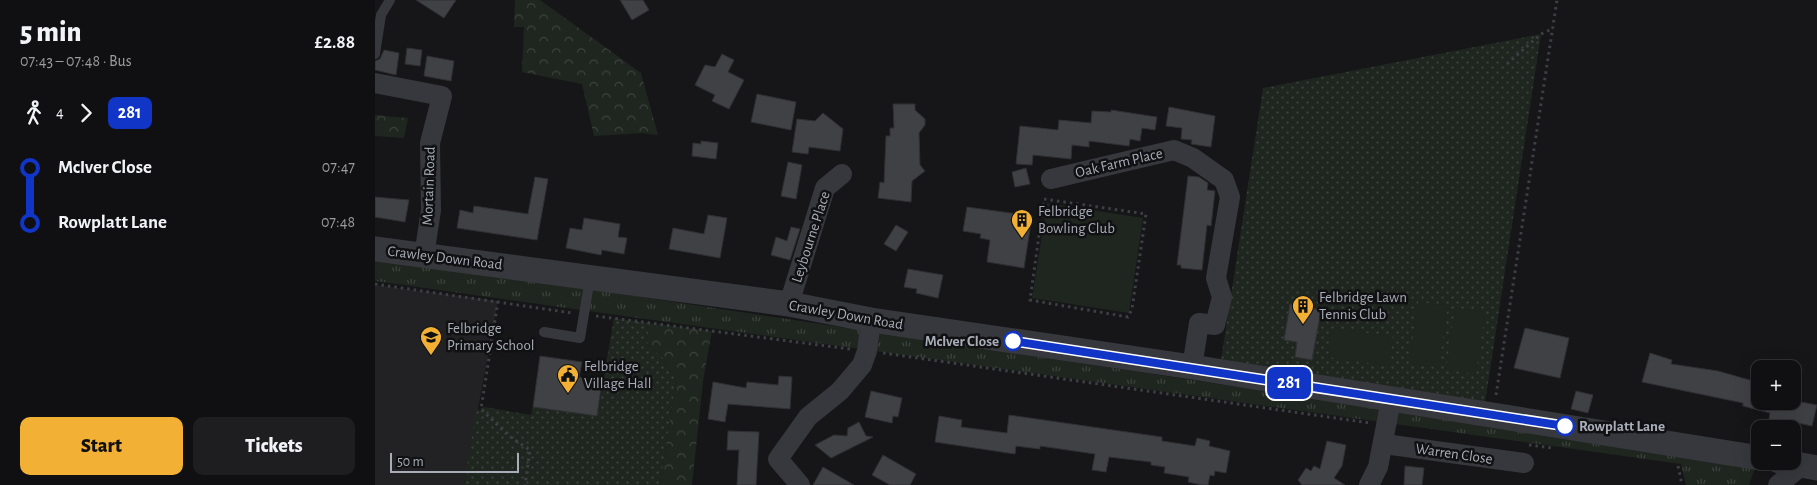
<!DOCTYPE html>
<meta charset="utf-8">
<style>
:root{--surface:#101012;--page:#1e1e20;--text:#f1f3f6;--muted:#9c9d9f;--line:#303032;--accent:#f2b134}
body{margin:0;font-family:"Alegreya Sans",sans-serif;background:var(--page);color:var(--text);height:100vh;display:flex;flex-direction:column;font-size:19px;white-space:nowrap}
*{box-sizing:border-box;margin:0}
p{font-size:16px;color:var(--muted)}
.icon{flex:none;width:28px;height:28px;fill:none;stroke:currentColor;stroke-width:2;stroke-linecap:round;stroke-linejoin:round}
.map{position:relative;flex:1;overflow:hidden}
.sheet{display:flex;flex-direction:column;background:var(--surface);width:375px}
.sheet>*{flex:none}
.badge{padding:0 10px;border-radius:8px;font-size:18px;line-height:32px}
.tools{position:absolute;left:1376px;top:360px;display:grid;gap:10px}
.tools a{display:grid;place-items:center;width:50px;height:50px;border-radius:10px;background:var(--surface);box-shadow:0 5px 20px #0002,0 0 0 1px var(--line);font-size:25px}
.scale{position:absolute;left:15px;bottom:12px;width:129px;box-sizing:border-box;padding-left:5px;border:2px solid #a8adb8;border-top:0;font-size:14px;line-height:18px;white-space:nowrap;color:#a8adb8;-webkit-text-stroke:4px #111113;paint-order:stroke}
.map>.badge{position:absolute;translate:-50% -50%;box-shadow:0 0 0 2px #fff}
.legs{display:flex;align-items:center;gap:8px;height:55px;padding:0 20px;font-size:16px}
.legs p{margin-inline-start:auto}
.overview{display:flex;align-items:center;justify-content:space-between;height:85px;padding:0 20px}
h1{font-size:28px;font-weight:800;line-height:38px}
.cta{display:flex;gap:10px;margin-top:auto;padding:10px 20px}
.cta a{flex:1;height:58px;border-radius:10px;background:var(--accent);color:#111;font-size:20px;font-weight:800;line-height:58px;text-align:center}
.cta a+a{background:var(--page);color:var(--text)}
ul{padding:0 20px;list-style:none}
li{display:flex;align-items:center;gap:18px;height:55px;font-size:19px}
li i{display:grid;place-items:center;width:8px;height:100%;margin:0 6px;background:currentColor}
li i::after{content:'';width:12px;height:12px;margin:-6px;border:4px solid;border-radius:50%;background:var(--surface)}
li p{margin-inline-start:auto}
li:first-child i{background:linear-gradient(#0000 50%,currentColor 0)}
li:last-child i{background:linear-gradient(currentColor 50%,#0000 0)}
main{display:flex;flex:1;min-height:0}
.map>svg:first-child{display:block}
.built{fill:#222225}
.grass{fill:url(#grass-tufts)}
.forest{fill:url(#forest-crowns)}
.park{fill:url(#park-dots)}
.pitch{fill:#1e261f}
.building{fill:#404145;stroke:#303034}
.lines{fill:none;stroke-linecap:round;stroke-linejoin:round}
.path{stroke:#3d3f44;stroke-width:3;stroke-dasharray:2.5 4;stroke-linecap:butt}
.service{stroke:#37383d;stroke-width:10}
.minor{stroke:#37383d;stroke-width:20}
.tertiary{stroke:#37383d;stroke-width:25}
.line-1-casing{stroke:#fff;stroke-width:11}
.line-1{stroke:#1135c6;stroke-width:8}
.stop-1-dot{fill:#fff;stroke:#1135c6;stroke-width:2.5}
.labels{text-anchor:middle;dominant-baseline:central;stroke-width:5;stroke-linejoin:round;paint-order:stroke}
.street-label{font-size:15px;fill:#a8adb8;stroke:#111113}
.poi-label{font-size:15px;fill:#a8adb8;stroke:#111113;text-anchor:start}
.stop-label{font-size:15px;font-weight:bold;fill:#a8adb8;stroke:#111113;text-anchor:end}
</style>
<main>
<section class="sheet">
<div class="overview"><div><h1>5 min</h1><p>07:43 – 07:48 · Bus</p></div><b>£2.88</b></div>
<div class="legs"><svg class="icon" aria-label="walk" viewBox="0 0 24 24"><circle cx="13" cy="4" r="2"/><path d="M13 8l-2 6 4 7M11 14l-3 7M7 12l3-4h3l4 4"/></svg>4<svg class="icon" aria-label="forward" viewBox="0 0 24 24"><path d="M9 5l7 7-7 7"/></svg><b class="badge" style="background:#1135c6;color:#fff">281</b></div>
<ul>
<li><i style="color:#1135c6"></i><b>McIver Close</b><p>07:47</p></li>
<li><i style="color:#1135c6"></i><b>Rowplatt Lane</b><p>07:48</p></li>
</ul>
<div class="cta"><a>Start</a><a>Tickets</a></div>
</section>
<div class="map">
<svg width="1442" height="485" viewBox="0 0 1442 485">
<defs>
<pattern id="grass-tufts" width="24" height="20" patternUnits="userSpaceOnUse" patternTransform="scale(1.25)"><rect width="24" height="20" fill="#1e261f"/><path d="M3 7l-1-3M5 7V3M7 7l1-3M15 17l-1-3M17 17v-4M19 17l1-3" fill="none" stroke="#3c433d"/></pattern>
<pattern id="forest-crowns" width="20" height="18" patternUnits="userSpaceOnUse" patternTransform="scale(1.25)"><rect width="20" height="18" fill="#1e261f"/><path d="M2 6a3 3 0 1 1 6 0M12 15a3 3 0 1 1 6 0" fill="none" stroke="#3c433d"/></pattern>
<pattern id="park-dots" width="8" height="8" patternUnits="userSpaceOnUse" patternTransform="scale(1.25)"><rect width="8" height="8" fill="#1e261f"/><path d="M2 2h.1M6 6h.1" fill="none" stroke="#3c433d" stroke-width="1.8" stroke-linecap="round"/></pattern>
</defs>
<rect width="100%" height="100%" fill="#161618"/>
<path class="built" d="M0 285 123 301 89 485H0Z"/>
<path class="grass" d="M0 257 1381 465 1374 485H1311L1306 464 0 281Z"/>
<path class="forest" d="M140 0H165L266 73 283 135 267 133 219 136 207 84 147 72 149 27H139Z
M0 115 33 118 29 138 0 136Z
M273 323 337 331 328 381 317 485H285L301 380 288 358 274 346 271 340Z"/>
<path class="park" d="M1166 34 1110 403 846 360 888 88Z
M239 318 273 323 271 340 274 346 288 358 301 380 285 485H89L101 411 110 407 156 415 158 407 222 416Z"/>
<path class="pitch" d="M672 203 768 218 754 313 657 298Z
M1043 302 1073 306 1063 368 1034 363Z
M1080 308 1110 312 1101 374 1071 370Z
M958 328 1018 337 1014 366 953 357Z"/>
<path class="building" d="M41 0H81L69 18Z
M245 0H268L274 10 257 20Z
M32 48 47 50 45 66 30 64Z
M9 50 24 53 21 75 0 70V61L5 59Z
M347 54 359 60 353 72 369 80 354 109 337 101 340 95 320 85 330 65 340 67Z
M52 56 79 61 76 81 49 76Z
M382 94 421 102 416 130 376 122Z
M518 104H540V110L550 119V125L544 133 545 165 550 171 537 181 536 202 503 198 505 182 509 183 511 136H515V128H519Z
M794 107 840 116 836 147 816 144 817 140 806 139 807 128 791 126Z
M736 110 782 117 780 130 767 128 765 141 755 139 754 146 714 141V147L697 145 696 159 658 155 657 165 641 164 645 126 683 130 684 120 716 123 717 111 736 112Z
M448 113 468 129 465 151 434 147 433 154 417 152 422 119 440 121Z
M326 141 343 143 341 159 317 156 318 143 326 144Z
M413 162 427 165 421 199 406 196Z
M651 168 655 184 640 187 637 172Z
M813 176 824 177 833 183 832 190 840 191 836 226 832 225 827 270 806 268V265H802Z
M160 177 173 179 162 240 82 228 85 210 98 213 99 206 153 214Z
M0 197 34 200 30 222 0 217Z
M592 207 657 216 649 268 612 262 615 240 605 238 606 234 588 231Z
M333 215 352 218 345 258 294 249 298 228 329 234Z
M209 218 245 224 243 237 252 238 249 254 227 250 226 255 191 248 195 228 207 230Z
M521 225 533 232 521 251 509 244Z
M416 227 425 229 415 260 396 255 401 237 412 241Z
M533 269 568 275 563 298 541 293 542 289 529 287Z
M915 304 946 310 937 360 920 357 922 342 909 340Z
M1150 328 1194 338 1185 378 1139 368Z
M1275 353 1297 360 1296 364 1343 371 1385 383V401H1421L1442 405 1437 426 1423 423 1422 429 1400 424 1401 421 1394 419 1395 413 1368 406V403L1267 382Z
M165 356 207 362 204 377 227 381 222 416 158 407Z
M404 376 417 377 415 409 353 404 350 422 333 419 338 382 371 388 372 382 403 385Z
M496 391 527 398 523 417 518 416 517 423 490 417Z
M1201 391 1218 395 1213 413 1196 409Z
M634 415 787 437V441L820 446 822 438 835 441 834 446 855 451 851 473 840 471 839 476 835 475 833 485H827L813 482 814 477 789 473 790 467 776 465V462L734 457 731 472 717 470 720 454 665 446V449L641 446 640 454 560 442 564 416 587 420 586 427 632 433Z
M484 422 491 436 498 437 456 458 440 445 459 435 472 436 473 428Z
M353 431 384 432 381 485H362L364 450H352Z
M952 441 971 445 967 466 959 478 970 485H927L923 480 931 468 936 471 939 466 945 469Z
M508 455 541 474 535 485H515L497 475Z
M1030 466 1049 468 1047 485H1029Z
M448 467 479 485H438Z"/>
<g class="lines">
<path class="path" d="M1132 64 1166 34 1177 29
M669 199 771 214 757 309 753 317 655 300Z
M0 284 197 313
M123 301 106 409 134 436 155 450 150 485
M221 316 475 349
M508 353 995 423
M1121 395 1182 0
M1154 445 1178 448
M1303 466 1307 485"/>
<path class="service" d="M0 54 6 15 15 0
M169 332 205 338 215 278"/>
<path class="minor" d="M0 83 67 96 55 143 56 210 49 256
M676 179 799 150 818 158 849 180 855 197 841 278 847 297 840 325 824 323 817 367
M414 304 450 188 467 174
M1009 444 1149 463
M425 485 403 459 433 417 465 391 487 365 492 351 496 320
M994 485 1003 467 1016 400
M1403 485 1427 465"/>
<path class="tertiary" d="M0 249 414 304 496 320 817 367 1385 458
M1404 461 1442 468"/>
</g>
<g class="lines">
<g class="line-1-casing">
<path id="line-1" d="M638 341 1190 426"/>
</g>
<use href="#line-1" class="line-1"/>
</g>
<defs>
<g id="building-pin" transform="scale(1.125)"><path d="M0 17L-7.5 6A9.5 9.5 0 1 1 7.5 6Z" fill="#f2b134" stroke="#111113"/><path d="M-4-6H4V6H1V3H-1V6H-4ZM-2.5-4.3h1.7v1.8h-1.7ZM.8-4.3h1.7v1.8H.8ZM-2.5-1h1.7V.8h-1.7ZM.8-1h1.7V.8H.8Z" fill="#111"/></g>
<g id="school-pin" transform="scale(1.125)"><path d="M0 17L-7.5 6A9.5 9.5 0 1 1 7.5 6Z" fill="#f2b134" stroke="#111113"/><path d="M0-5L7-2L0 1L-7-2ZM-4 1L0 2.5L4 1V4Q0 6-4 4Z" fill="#111"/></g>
<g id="civic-pin" transform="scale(1.125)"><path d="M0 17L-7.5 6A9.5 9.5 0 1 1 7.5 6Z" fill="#f2b134" stroke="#111113"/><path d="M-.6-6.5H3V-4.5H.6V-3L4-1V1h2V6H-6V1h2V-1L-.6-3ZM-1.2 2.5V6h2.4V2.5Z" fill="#111"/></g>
</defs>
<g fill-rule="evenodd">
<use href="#building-pin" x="647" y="220"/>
<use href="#building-pin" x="928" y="306"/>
<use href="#school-pin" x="56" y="337"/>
<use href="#civic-pin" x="193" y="375"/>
</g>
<g class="stop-1-dot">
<circle cx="638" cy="341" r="9"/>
<circle cx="1190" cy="426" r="9"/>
</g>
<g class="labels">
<g class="street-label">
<text transform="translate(744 163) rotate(-13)">Oak Farm Place</text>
<text transform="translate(54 186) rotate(-88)">Mortain Road</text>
<text transform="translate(436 237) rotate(-72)">Leybourne Place</text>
<text transform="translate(70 258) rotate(7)">Crawley Down Road</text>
<text transform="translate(471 315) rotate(10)">Crawley Down Road</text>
<text transform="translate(1079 454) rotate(8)">Warren Close</text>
</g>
<g class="poi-label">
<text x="663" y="211">Felbridge<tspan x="663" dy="17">Bowling Club</tspan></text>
<text x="944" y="297">Felbridge Lawn<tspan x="944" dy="17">Tennis Club</tspan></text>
<text x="72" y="328">Felbridge<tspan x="72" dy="17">Primary School</tspan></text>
<text x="209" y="366">Felbridge<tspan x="209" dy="17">Village Hall</tspan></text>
</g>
<g class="stop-label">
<text x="624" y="341">McIver Close</text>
<text x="1204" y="426" text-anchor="start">Rowplatt Lane</text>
</g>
</g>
</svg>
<div class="tools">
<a>+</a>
<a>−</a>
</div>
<div class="scale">50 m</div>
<b class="badge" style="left:914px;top:383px;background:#1135c6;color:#fff">281</b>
</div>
</main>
